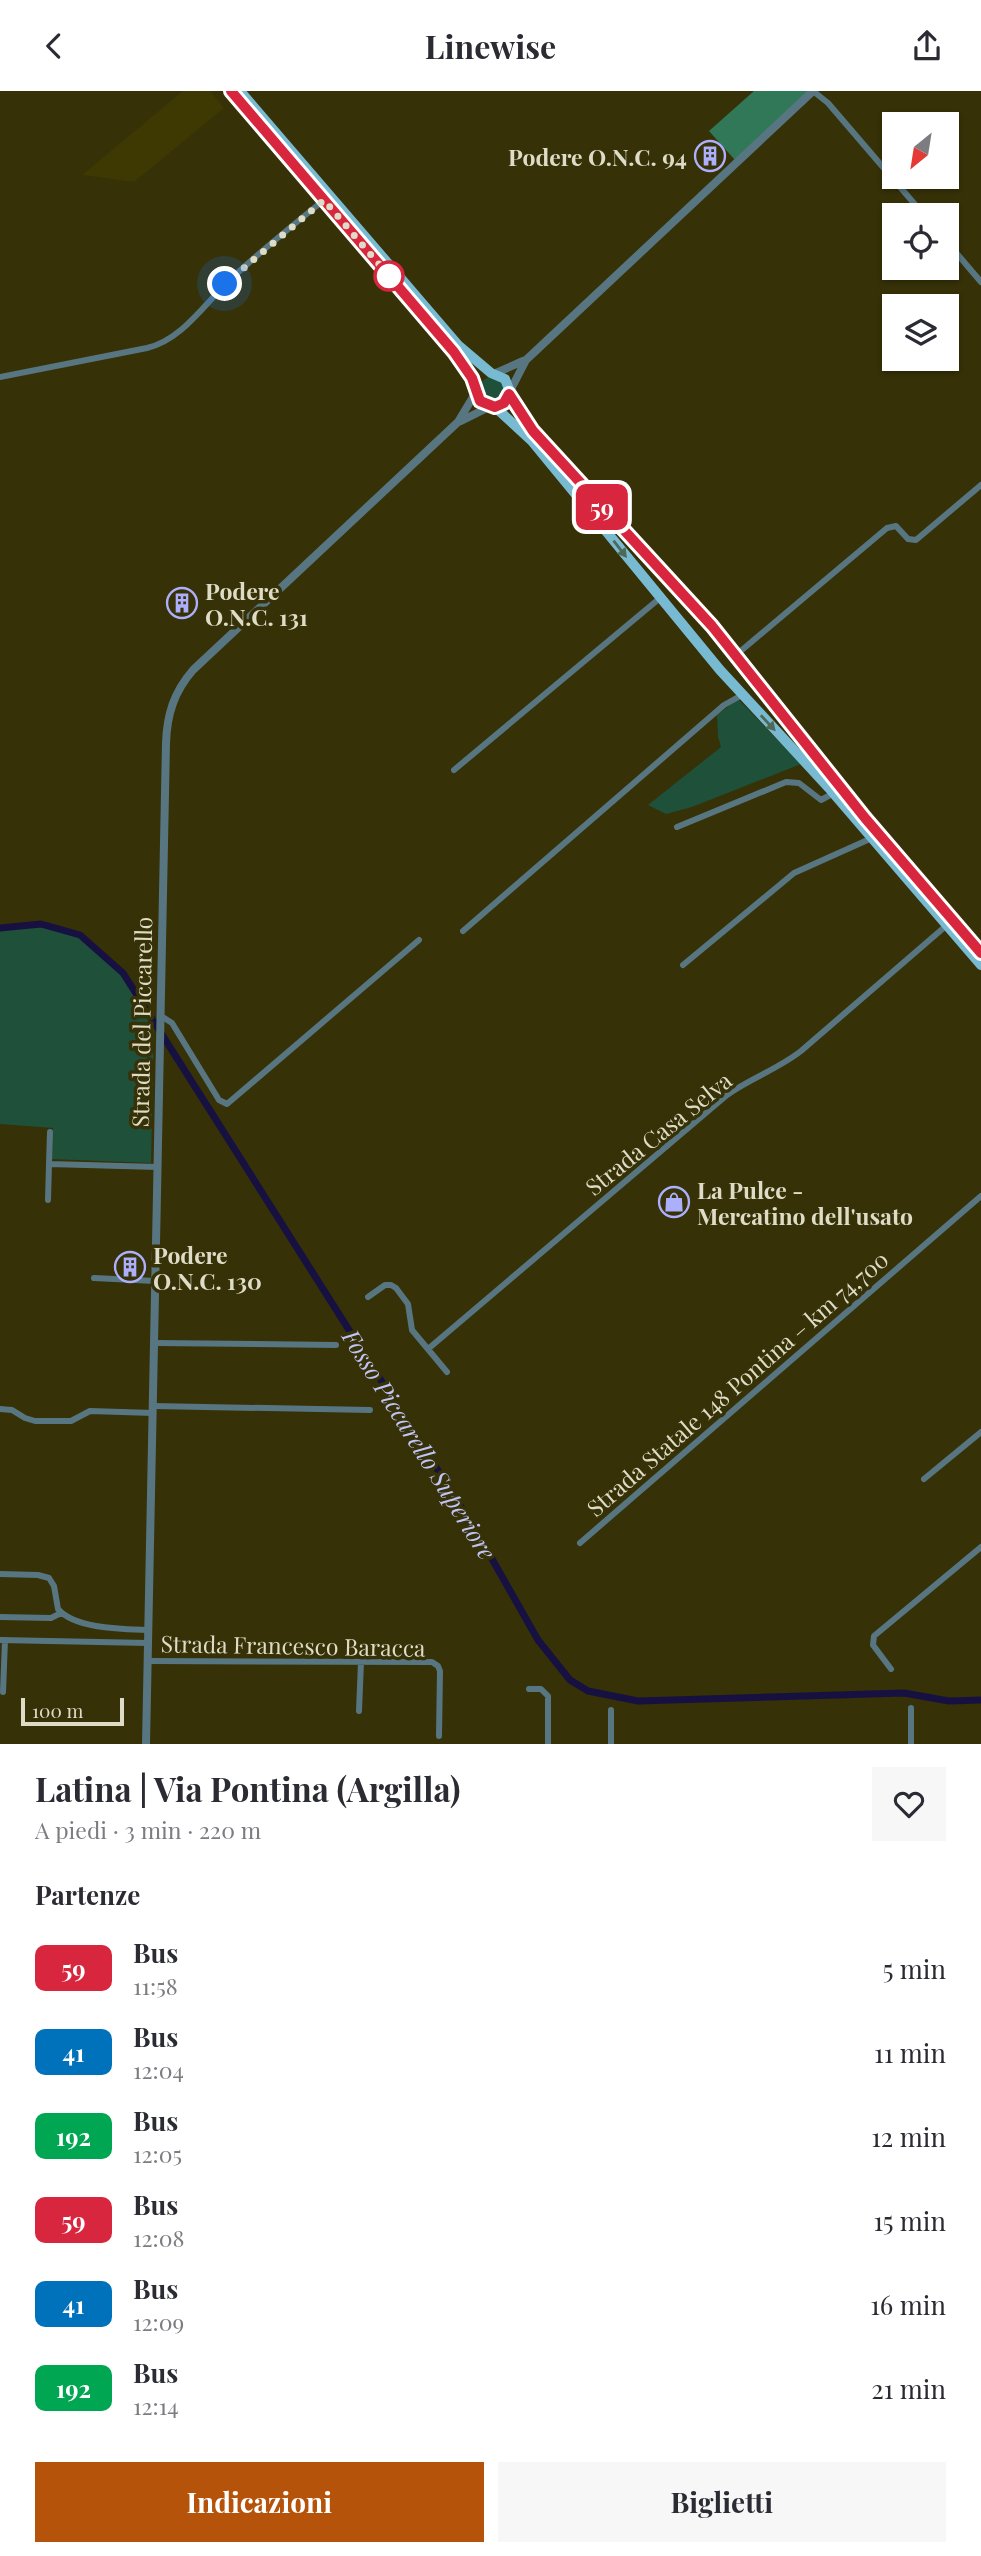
<!DOCTYPE html>
<html lang="it">
<meta charset="utf-8">
<style>
:root{--surface:#fff;--page:#f7f7f7;--text:#2b2b33;--muted:#7c7c81;--accent:#b45309}
body{margin:0;font-family:"Playfair Display",serif;background:var(--page);color:var(--text);height:100vh;display:flex;flex-direction:column;font-size:26px;white-space:nowrap}
*{box-sizing:border-box;margin:0}
p{font-size:23px;color:var(--muted)}
.icon{flex:none;width:38px;height:38px;fill:none;stroke:currentColor;stroke-width:2;stroke-linecap:round;stroke-linejoin:round}
.map{position:relative;height:1653px;overflow:hidden}
.sheet{display:flex;flex-direction:column;background:var(--surface);flex:1}
.sheet>*{flex:none}
.badge{padding:0 14px;border-radius:10px;font-size:24px;line-height:46px}
.needle{width:46px;rotate:210deg}
.tools{position:absolute;left:882px;top:21px;display:grid;gap:14px}
.tools a{display:grid;place-items:center;width:77px;height:77px;border-radius:0px;background:var(--surface);box-shadow:0 2px 5px #0004;font-size:35px}
.scale{position:absolute;left:21px;bottom:18px;width:103px;box-sizing:border-box;padding-left:7px;border:4px solid #dedcc6;border-top:0;font-size:19px;line-height:24px;white-space:nowrap;color:#dedcc6;-webkit-text-stroke:5px #363107;paint-order:stroke}
.you{position:absolute;width:35px;height:35px;margin:-18px;border:5px solid #fff;border-radius:50%;background:#1a73e8;box-shadow:0 0 0 10px #1a73e833}
.map>.badge{position:absolute;translate:-50% -50%;box-shadow:0 0 0 4px #fff}
h2{padding:0 35px;font-size:26px;line-height:63px}
.round{display:grid;place-items:center;flex:none;width:74px;height:74px;border-radius:0px;background:var(--page)}
.head{display:flex;align-items:center;justify-content:space-between;height:119px;padding:0 35px}
h1{font-size:33px;font-weight:700;line-height:52px}
.cta{display:flex;gap:14px;margin-top:auto;padding:14px 35px}
.cta a{flex:1;height:80px;border-radius:0px;background:var(--accent);color:#fff;font-size:28px;font-weight:700;line-height:80px;text-align:center}
.cta a+a{background:var(--page);color:var(--text)}
ul{padding:0;list-style:none}
li{display:flex;align-items:center;gap:21px;height:84px;padding:0 35px}
li div{flex:1}
li b{display:block;font-size:26px}
li em{font-style:normal}
li .badge{min-width:77px;font-weight:700;text-align:center}
header{display:flex;justify-content:space-between;align-items:center;height:91px;padding:0 35px;background:var(--surface);font-size:32px;font-weight:700}
.map>svg:first-child{display:block}
.built{fill:#3e3803}
.green{fill:#1f503a}
.forest{fill:#317859}
.lines{fill:none;stroke-linecap:round;stroke-linejoin:round}
.canal{stroke:#171142;stroke-width:7}
.minor{stroke:#577681;stroke-width:6}
.tertiary{stroke:#577681;stroke-width:8}
.primary{stroke:#78bad1;stroke-width:10}
.oneway{fill:#506858}
.line-casing{stroke:#fff;stroke-width:16}
.line{stroke:#d7263d;stroke-width:10}
.walk{stroke:#dedcc6;stroke-width:7;stroke-dasharray:0 12.6}
.stop-dot{fill:#fff;stroke:#d7263d;stroke-width:3.5}
.labels{text-anchor:middle;dominant-baseline:central;stroke-width:7;stroke-linejoin:round;paint-order:stroke}
.poi-label{font-size:23px;font-weight:bold;fill:#dedcc6;stroke:#363107;text-anchor:start}
.street-label{font-size:23px;fill:#dedcc6;stroke:#363107}
.water-label{font-size:24px;font-style:italic;fill:#c1c4f6;stroke:#363107}
</style>
<header><svg class="icon" aria-label="back" viewBox="0 0 24 24"><path d="M15 5l-7 7 7 7"/></svg>Linewise<svg class="icon" aria-label="share" viewBox="0 0 24 24"><path d="M12 15V3M7 8l5-5 5 5M5 13v7h14v-7"/></svg></header>
<div class="map">
<svg width="981" height="1653" viewBox="0 0 981 1653">
<rect width="100%" height="100%" fill="#363107"/>
<path class="built" d="M183 0H210L224 17 134 91 82 84Z"/>
<path class="green" d="M479 299a13 13 0 1 1 26 0a13 13 0 1 1-26 0Z
M738 608 801 673 692 716 666 723 648 714 721 656 718 646 717 624Z
M41 833 80 844 123 882 154 929 151 1072 52 1068 53 1037 0 1033V837Z"/>
<path class="forest" d="M754 0H811L735 69 709 40Z"/>
<g class="lines">
<path class="canal" d="M0 837 41 833 80 844 123 882 475 1438 538 1549 570 1589 588 1600 638 1610 904 1602 949 1610 981 1609"/>
<path class="minor" d="M813 0 828 12 924 124
M947 151 981 191
M0 286 147 257C184 248 206 210 233 186 262 159 293 134 324 109
M736 564 887 437 896 435 908 448 916 449 981 394
M454 679 660 507
M677 736 786 691 799 692 821 709 834 702
M463 840 724 614 742 604
M683 874 794 782 872 747
M161 925 172 932 219 1009 227 1013 419 849
M50 1041 49 1073 158 1076
M48 1109 49 1073
M94 1187 155 1190
M368 1206 385 1194H391L396 1197 408 1213 412 1239 447 1281
M154 1252 336 1254
M428 1258 727 1004C751 987 778 978 801 960L947 834
M153 1315 370 1319
M0 1318 12 1319 25 1327 35 1330H71L90 1320 153 1322
M924 1388 981 1341
M580 1452 981 1105
M0 1483 38 1484 49 1487 54 1495 58 1518C75 1538 123 1538 148 1539
M0 1526 51 1527 61 1522
M0 1549 148 1552
M147 1570 432 1571 438 1575 440 1580 439 1645
M891 1578 873 1554 874 1545 981 1456
M529 1598H541L548 1605V1653
M3 1601 5 1549
M911 1617V1653
M611 1619V1653
M359 1620 361 1571"/>
<path class="tertiary" d="M496 282 523 270
M510 300 526 269 813 0
M461 330 489 316
M146 1653 166 652C167 623 174 601 193 579L458 331 476 301"/>
<path class="primary" d="M231 0 455 261 472 287 480 310 495 316 532 350 720 579 829 697 981 874
M240 0 458 254 491 282 505 288 516 316 533 340 712 535 865 727 981 862"/>
</g>
<defs><path id="oneway-solid" d="M-6-.8H1V-3.2L6.5 0L1 3.2V.8H-6Z" transform="scale(1.75)"/></defs>
<g class="oneway">
<use href="#oneway-solid" transform="translate(620 458) rotate(52)"/>
<use href="#oneway-solid" transform="translate(768 632) rotate(47)"/>
</g>
<g class="lines">
<g class="line-casing">
<path id="line" d="M231 0 454 261 472 287 480 310 495 316 504 312 509 303 533 340 712 535 865 727 981 862"/>
</g>
<use href="#line" class="line"/>
<path class="walk" d="M225 193 324 109 389 185"/>
</g>
<defs>
<g id="building-ring" transform="scale(1.575)"><circle r="9.5" fill="#363107" stroke="#acaffb" stroke-width="1.5"/><path d="M-4-6H4V6H1V3H-1V6H-4ZM-2.5-4.3h1.7v1.8h-1.7ZM.8-4.3h1.7v1.8H.8ZM-2.5-1h1.7V.8h-1.7ZM.8-1h1.7V.8H.8Z" fill="#acaffb"/></g>
<g id="shop-ring" transform="scale(1.575)"><circle r="9.5" fill="#363107" stroke="#acaffb" stroke-width="1.5"/><path d="M-5-2.5h2.3a2.7 3.5 0 0 1 5.4 0H5L5.5 6h-11ZM-1.5-2.5h3a1.5 2.3 0 0 0-3 0Z" fill="#acaffb"/></g>
</defs>
<g fill-rule="evenodd">
<use href="#building-ring" x="710" y="65"/>
<use href="#building-ring" x="182" y="512"/>
<use href="#shop-ring" x="674" y="1111"/>
<use href="#building-ring" x="130" y="1176"/>
</g>
<circle class="stop-dot" cx="389" cy="185" r="14"/>
<g class="labels">
<g class="poi-label">
<text x="687" y="65" text-anchor="end">Podere O.N.C. 94</text>
<text x="205" y="499">Podere<tspan x="205" dy="26">O.N.C. 131</tspan></text>
<text x="697" y="1098">La Pulce -<tspan x="697" dy="26">Mercatino dell'usato</tspan></text>
<text x="153" y="1163">Podere<tspan x="153" dy="26">O.N.C. 130</tspan></text>
</g>
<g class="street-label">
<text transform="translate(141 931) rotate(-89)">Strada del Piccarello</text>
<text transform="translate(658 1042) rotate(-39)">Strada Casa Selva</text>
<text transform="translate(737 1292) rotate(-41)">Strada Statale 148 Pontina – km 74,700</text>
<text transform="translate(293 1554) rotate(1)">Strada Francesco Baracca</text>
</g>
<g class="water-label">
<text transform="translate(420 1353) rotate(58)">Fosso Piccarello Superiore</text>
</g>
</g>
</svg>
<div class="tools">
<a><svg class="needle" viewBox="-14 -14 28 28"><path d="M0-13l5 13h-10z" fill="#e53935"/><path d="M0 13l5-13h-10z" fill="#7c7c81"/></svg></a>
<a><svg class="icon" aria-label="locate" viewBox="0 0 24 24"><circle cx="12" cy="12" r="6"/><path d="M12 2v4M12 18v4M2 12h4M18 12h4"/></svg></a>
<a><svg class="icon" aria-label="layers" viewBox="0 0 24 24"><path d="M12 4l9 5-9 5-9-5zM3 14l9 5 9-5"/></svg></a>
</div>
<div class="scale">100 m</div>
<div class="you" style="left:225px;top:193px"></div>
<b class="badge" style="left:602px;top:416px;background:#d7263d;color:#fff">59</b>
</div>
<section class="sheet">
<div class="head"><div><h1>Latina | Via Pontina (Argilla)</h1><p>A piedi · 3 min · 220 m</p></div><a class="round"><svg class="icon" aria-label="heart" viewBox="0 0 24 24"><path d="M12 20l-8-8c-3-5 5-10 8-4 3-6 11-1 8 4z"/></svg></a></div>
<h2>Partenze</h2>
<ul>
<li><span class="badge" style="background:#d7263d;color:#fff">59</span><div><b>Bus</b><p>11:58</p></div><em>5 min</em></li>
<li><span class="badge" style="background:#0072bc;color:#fff">41</span><div><b>Bus</b><p>12:04</p></div><em>11 min</em></li>
<li><span class="badge" style="background:#00a651;color:#fff">192</span><div><b>Bus</b><p>12:05</p></div><em>12 min</em></li>
<li><span class="badge" style="background:#d7263d;color:#fff">59</span><div><b>Bus</b><p>12:08</p></div><em>15 min</em></li>
<li><span class="badge" style="background:#0072bc;color:#fff">41</span><div><b>Bus</b><p>12:09</p></div><em>16 min</em></li>
<li><span class="badge" style="background:#00a651;color:#fff">192</span><div><b>Bus</b><p>12:14</p></div><em>21 min</em></li>
</ul>
<div class="cta"><a>Indicazioni</a><a>Biglietti</a></div>
</section>
